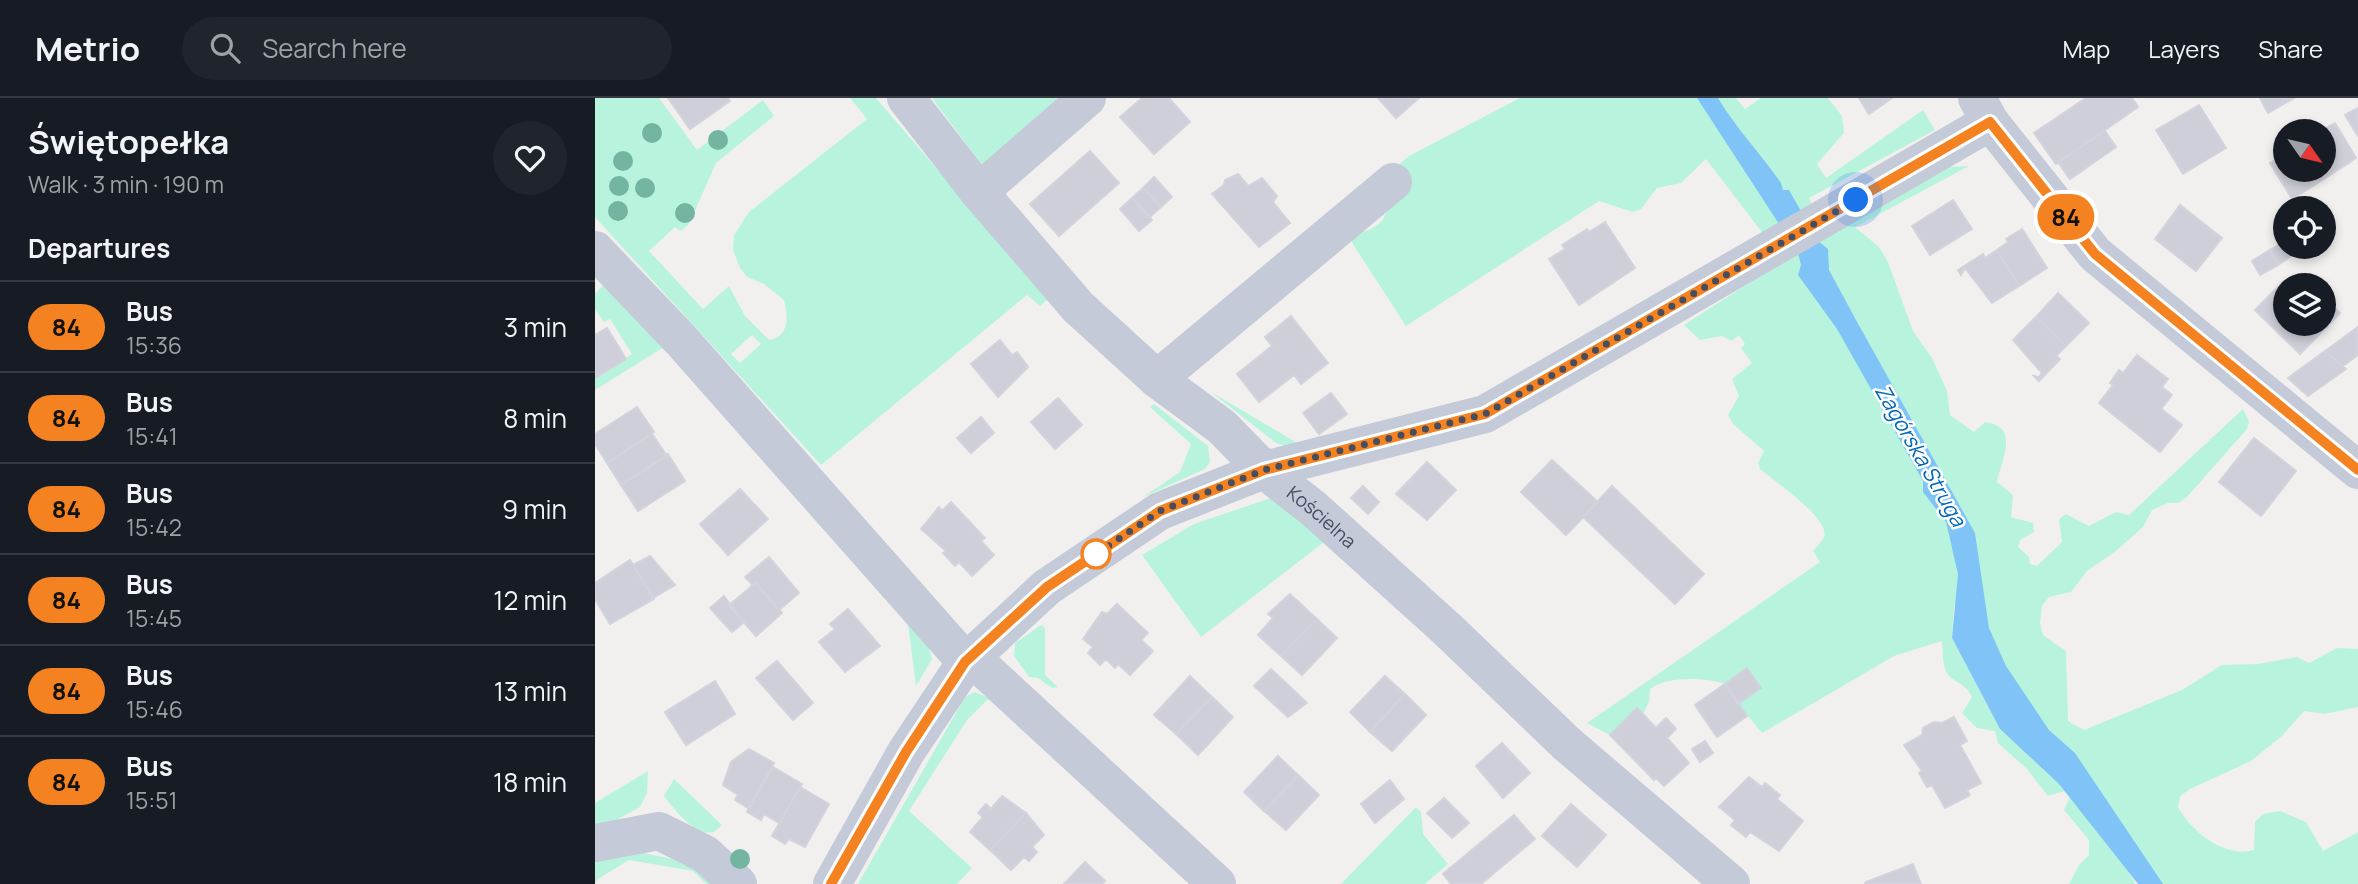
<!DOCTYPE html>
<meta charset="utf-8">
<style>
:root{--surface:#171b24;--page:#20242c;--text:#f1f3f6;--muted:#9ea1a6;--line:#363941}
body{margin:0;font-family:Manrope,sans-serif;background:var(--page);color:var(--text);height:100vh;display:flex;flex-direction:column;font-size:26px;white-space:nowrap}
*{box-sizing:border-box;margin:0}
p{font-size:23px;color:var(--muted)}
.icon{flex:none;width:38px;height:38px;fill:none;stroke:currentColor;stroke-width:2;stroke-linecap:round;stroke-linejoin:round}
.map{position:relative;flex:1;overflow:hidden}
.drawer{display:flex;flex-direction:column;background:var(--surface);width:595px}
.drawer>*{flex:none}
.badge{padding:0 14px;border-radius:23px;font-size:24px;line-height:46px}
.needle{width:46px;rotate:124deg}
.fabs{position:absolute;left:1678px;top:21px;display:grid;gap:14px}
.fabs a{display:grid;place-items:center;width:63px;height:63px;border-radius:50%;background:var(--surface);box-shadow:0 4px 10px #0003;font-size:35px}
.you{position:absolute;width:35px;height:35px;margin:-18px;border:5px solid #fff;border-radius:50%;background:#1a73e8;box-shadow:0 0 0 10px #1a73e833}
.map>.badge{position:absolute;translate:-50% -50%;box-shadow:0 0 0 4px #fff}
h2{padding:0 28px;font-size:26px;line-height:63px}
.round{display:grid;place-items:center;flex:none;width:74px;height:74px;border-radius:37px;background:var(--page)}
.head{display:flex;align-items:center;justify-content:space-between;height:119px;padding:0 28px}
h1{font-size:33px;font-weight:700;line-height:52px}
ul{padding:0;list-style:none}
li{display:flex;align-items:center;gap:21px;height:91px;padding:0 28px;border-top:2px solid var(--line)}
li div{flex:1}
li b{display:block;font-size:26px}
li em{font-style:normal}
li .badge{min-width:77px;font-weight:700;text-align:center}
header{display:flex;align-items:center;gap:42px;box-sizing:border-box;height:98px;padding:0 35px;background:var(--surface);border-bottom:2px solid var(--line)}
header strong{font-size:33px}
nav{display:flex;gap:38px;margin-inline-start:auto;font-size:24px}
.search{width:490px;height:63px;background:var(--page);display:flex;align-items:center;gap:18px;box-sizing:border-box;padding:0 24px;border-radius:38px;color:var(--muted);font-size:26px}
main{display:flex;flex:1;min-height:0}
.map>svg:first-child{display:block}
.green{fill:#b8f4dd;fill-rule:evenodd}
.water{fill:#80c4f7}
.building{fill:#cecfd8;stroke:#d2d3dc;stroke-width:2}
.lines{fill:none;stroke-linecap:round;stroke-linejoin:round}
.minor{stroke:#c4cad8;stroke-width:38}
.tree{fill:#74b5a2}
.line-casing{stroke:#fff;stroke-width:16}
.line{stroke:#f58220;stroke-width:10}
.walk{stroke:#454d5f;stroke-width:7;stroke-dasharray:0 12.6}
.stop-dot{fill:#fff;stroke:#f58220;stroke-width:3.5}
.labels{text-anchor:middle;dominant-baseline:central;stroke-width:5;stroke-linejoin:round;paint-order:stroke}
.street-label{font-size:19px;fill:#454d5f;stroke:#fff}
.water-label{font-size:21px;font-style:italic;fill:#0068b7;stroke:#fff}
</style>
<header>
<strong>Metrio</strong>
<div class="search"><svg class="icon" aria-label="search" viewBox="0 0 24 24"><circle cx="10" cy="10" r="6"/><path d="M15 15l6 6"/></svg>Search here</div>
<nav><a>Map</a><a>Layers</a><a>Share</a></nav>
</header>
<main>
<section class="drawer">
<div class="head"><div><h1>Świętopełka</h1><p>Walk · 3 min · 190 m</p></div><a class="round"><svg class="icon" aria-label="heart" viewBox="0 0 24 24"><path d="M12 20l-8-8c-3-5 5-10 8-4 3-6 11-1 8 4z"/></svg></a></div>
<h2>Departures</h2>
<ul>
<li><span class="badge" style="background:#f58220;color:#111">84</span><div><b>Bus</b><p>15:36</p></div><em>3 min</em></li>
<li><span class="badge" style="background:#f58220;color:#111">84</span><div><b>Bus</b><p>15:41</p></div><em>8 min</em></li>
<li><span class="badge" style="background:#f58220;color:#111">84</span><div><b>Bus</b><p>15:42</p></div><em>9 min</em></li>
<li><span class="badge" style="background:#f58220;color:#111">84</span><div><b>Bus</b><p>15:45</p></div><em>12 min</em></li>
<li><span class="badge" style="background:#f58220;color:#111">84</span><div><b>Bus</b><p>15:46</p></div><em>13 min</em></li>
<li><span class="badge" style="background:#f58220;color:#111">84</span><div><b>Bus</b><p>15:51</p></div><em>18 min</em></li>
</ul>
</section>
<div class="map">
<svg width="1763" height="786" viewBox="0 0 1763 786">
<rect width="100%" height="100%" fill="#f2f0ef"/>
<path class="green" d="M0 0H64L102 52 168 2 179 18 121 65 94 126 86 133 80 129 54 153 108 211 134 188 150 218 174 242C195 239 193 217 189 202L169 186 152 179 145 170 138 152 139 137 154 114 272 21 255 0H281L453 201 445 208 432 197 226 367 0 119ZM157 237 166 246 145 265 136 256Z
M337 0H479L387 67Z
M925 0H1141L1150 11 1166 0H1233L1247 18 1249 35 1222 66 1231 80 1328 12 1340 32 1214 100 1231 132 1353 69 1374 68 1260 129 1284 149 1293 164 1318 233 1337 260 1352 293 1355 317 1379 334 1390 324C1426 328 1406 363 1402 384L1418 397 1416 419 1438 425 1439 434 1425 442 1423 449 1434 459 1435 466 1442 468 1467 444 1464 421 1471 416 1494 428 1521 414 1534 417 1648 311 1654 324 1652 331 1592 399 1583 405H1573L1557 412 1548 429 1521 453 1492 473 1476 494 1454 499 1447 508 1445 525 1448 537 1471 553 1473 623 1489 632 1587 592 1627 567 1663 566 1702 559 1714 565 1742 550 1763 551V609L1730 616 1709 613 1688 637 1656 663 1595 691 1585 698 1583 709C1597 734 1629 760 1659 752L1660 724 1668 716 1685 713 1711 724 1728 753 1763 734V786H1548L1359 508 1357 540 1405 631 1464 686 1470 693 1453 698 1432 671 1403 645 1400 633 1382 630 1367 615 1377 599C1371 587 1364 586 1355 579 1347 572 1348 553 1347 543L1299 558 1167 635 1143 606 1166 590 1152 571 1130 586C1111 579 1071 578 1055 591L1054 604 1048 616 1042 611 1015 637 992 625 1225 464 1218 453C1221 449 1227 444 1229 439 1236 421 1178 382 1165 371L1163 365 1169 353 1138 326 1133 317 1144 298 1137 281 1157 265 1146 250 1150 246 1144 237 1137 243 1127 238 1105 242 1089 227 1162 180 1166 133 1111 61 1086 85 1062 90 1046 111 1038 114 1004 103 811 228 752 137C799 130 791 115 795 74L814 58Z
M9 186 69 249 0 292V280L37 256 15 221 9 224 0 211V196Z
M616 294 704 346 690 348 681 345Z
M559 306 613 348 615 364 610 371 548 399 585 374 596 346 555 309Z
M676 400 733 441 606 539 547 457 599 426Z
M313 526 334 550 337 561 321 588Z
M446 527 450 530V577L463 589 457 590 443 580 434 579 419 558 420 545Z
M380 594 394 600 372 622 314 713 377 770 362 786H263L370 599Z
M53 673 52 695 45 709 0 734V705Z
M79 681 127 727 119 734C100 739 80 712 69 698Z
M1475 699 1524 759 1541 786H1474L1484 767 1494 757V742L1469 712Z
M821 709 826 714 828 736 853 766 830 786H746Z
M48 755 103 766 128 786H111L98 773 34 762 3 781 0 786V758Z"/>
<path class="water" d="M1102 0H1123C1141 30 1166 56 1186 85L1188 92H1194L1223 143 1233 151 1234 172 1261 222 1380 435 1394 530 1411 568 1454 632 1480 655 1568 786H1543L1464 686 1405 631 1357 540 1363 476 1351 424 1328 394V383L1242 231 1203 177 1206 167 1203 155Z"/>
<path class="building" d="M73 0H133L135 3 95 31Z
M547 0H574L595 24 559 56 525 19Z
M783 0H824L801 20Z
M1264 0H1297L1274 16Z
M1491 0H1537L1543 9 1461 66 1439 35Z
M1665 0H1699L1673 15Z
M1604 7 1631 50 1588 76 1561 32Z
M1763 10V38L1750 17Z
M1740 25 1761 60 1729 81 1724 72H1729V33H1726Z
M1510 33 1521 49 1475 81 1463 64Z
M495 53 524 85 464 138 435 106Z
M1690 55V72H1724L1729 81 1697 101 1675 65Z
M643 76 653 88 667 80 682 98 678 104 695 125 664 149 617 96 629 87 630 82Z
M559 79 577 99 566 109 548 90Z
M548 90 566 109 555 119 537 100Z
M537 100 557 122 544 133 525 111Z
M1358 102 1377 131 1335 157 1317 128Z
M1585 107 1627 140 1601 173 1560 141Z
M1010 124 1040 170 984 207 954 161 970 151 967 147 992 131 994 134Z
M1427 131 1452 170 1424 188 1402 152 1413 144 1411 141Z
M1690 143V149H1695L1699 156 1683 167 1675 152Z
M1402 152 1424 188 1397 205 1370 170 1366 177 1363 172 1388 156 1390 160Z
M1675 152 1683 167 1665 177 1657 163Z
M1689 183 1693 187H1690V226H1729V199L1745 215 1705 256 1660 212Z
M1463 195 1494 225 1471 248 1441 219Z
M696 218 733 265 706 286 699 277 664 304 642 276 677 248 670 239Z
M1441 219 1471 248 1461 258 1465 261 1444 283 1439 278 1444 279 1447 275 1418 242Z
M1763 229V257L1748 268 1730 253Z
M12 230 31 261 0 280V237Z
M405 242 417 257 422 254 433 269 403 299 376 266Z
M1730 253 1751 271 1713 298 1693 280Z
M1542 257 1573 281 1567 289 1577 297 1566 311 1587 327 1565 354 1504 305 1518 287 1515 285 1524 272 1528 275Z
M736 295 752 316 724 336 708 315Z
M463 300 487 327 460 351 436 324Z
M42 309 59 334 12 365 0 346V336Z
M386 319 399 335 376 355 362 340Z
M57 336 72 358 26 387 12 365Z
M1659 340 1701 373 1666 418 1624 384Z
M73 356 90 383 43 413 26 387Z
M957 362 1003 404 971 437 926 394Z
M832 364 861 392 832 422 801 396Z
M768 388 784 404 773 416 756 400Z
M1017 388 1109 476 1080 506 988 419Z
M145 391 173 421 133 457 105 426Z
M356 404 390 440 386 443 399 457 377 478 364 464 360 468 348 455 351 453 326 431 344 409 347 413Z
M55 458 80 487 58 500 38 467Z
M174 459 204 495 184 512 161 485 155 490 157 486 150 479Z
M35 462 59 501 15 526 0 501V485Z
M161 485 187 515 161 538 134 507Z
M695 496 722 521 686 558 663 537 678 520 673 516Z
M129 498 149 524 137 534 115 510Z
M522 506 553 535 546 542 558 553 535 577 523 566 520 570 511 561 505 567 493 555 498 549 488 541 507 514 512 516Z
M253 511 285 548 250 574 224 544 240 531 235 526Z
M722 521 742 540 707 577 686 558Z
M182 563 218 605 198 622 161 580Z
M1152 570 1166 590 1143 606 1130 586Z
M676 571 712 605 693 619 659 588Z
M595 578 617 599 581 636 559 617Z
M790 578 810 596 775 634 755 614Z
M120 583 140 616 91 647 70 614Z
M1130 586 1152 618 1122 639 1100 607Z
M810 596 831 617 797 653 775 634Z
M617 599 638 619 603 657 581 636Z
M1042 610 1061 630 1071 620 1081 631 1072 640 1094 665 1069 688 1061 680 1059 682 1015 637Z
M1359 619 1372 643 1365 647 1386 685 1372 692 1375 697 1350 710 1337 687 1332 689 1324 675 1327 673 1309 647 1327 637 1328 630 1339 624 1347 625Z
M1110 643 1118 655 1105 664 1097 651Z
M907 645 935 675 908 700 881 668Z
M154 651 179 665 153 710 140 702 143 697 128 687 136 664Z
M683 658 703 677 669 713 649 694Z
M178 669 207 686 184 725 169 716 166 722 152 714Z
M703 677 724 697 691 732 669 713Z
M1154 679 1167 689 1170 685 1185 697 1182 701 1208 723 1184 753 1155 734 1151 739 1136 727 1140 722 1124 709Z
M795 682 809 701 780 725 766 706Z
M205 689 234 706 210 749 194 741 190 746 177 738Z
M407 698 431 715 395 752 375 734 388 719 383 715 391 706 396 711Z
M849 700 874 725 857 740 832 715Z
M976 706 1011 737 982 769 947 738Z
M431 715 449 737 437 749 442 754 434 763 429 759 416 772 395 752Z
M919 717 940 741 886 786H856L848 776Z
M490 764 510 783 507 786H469Z
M1318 766 1326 786H1270L1271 784Z"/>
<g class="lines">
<g class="minor">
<path id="s1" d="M311 0 384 94 483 209 562 281 627 329 669 372 719 411 853 532 972 646 1136 786"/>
<path d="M1382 0 1395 24 1500 156 1763 372"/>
<path d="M384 94 492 0"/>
<path d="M0 152 86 242 371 564 389 571 622 786"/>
<path d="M562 281 798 84"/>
<path d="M0 745 64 733 110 756 143 786"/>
<path d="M237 786 311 654 371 564 452 489 565 413 669 372 890 316 1395 24"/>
</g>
</g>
<g class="tree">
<circle cx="57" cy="35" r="10"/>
<circle cx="123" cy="42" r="10"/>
<circle cx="28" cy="63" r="10"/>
<circle cx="24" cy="88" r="10"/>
<circle cx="50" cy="90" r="10"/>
<circle cx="23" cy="113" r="10"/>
<circle cx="90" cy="115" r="10"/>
<circle cx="145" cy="761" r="10"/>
</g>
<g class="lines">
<g class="line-casing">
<path id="line" d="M236 786 311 654 370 564 452 489 565 413 669 372 890 316 1395 24 1500 156 1763 372"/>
</g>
<use href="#line" class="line"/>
<path class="walk" d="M501 456 497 459 565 413 669 372 890 316 1261 102"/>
</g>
<circle class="stop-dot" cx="501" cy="456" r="14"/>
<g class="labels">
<g class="street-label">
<text stroke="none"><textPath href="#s1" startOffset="593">Kościelna</textPath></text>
</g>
<g class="water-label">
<text transform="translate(1326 357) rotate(60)">Zagórska Struga</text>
</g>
</g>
</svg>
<div class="fabs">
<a><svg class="needle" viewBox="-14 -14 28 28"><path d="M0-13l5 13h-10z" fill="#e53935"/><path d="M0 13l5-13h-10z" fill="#9ea1a6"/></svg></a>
<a><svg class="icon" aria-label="locate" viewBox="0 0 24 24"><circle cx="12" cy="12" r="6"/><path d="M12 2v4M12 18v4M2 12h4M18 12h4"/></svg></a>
<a><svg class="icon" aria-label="layers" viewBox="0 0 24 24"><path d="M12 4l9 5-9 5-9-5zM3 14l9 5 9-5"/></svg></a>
</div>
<div class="you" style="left:1261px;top:102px"></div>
<b class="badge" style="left:1471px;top:119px;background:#f58220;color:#111">84</b>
</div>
</main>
